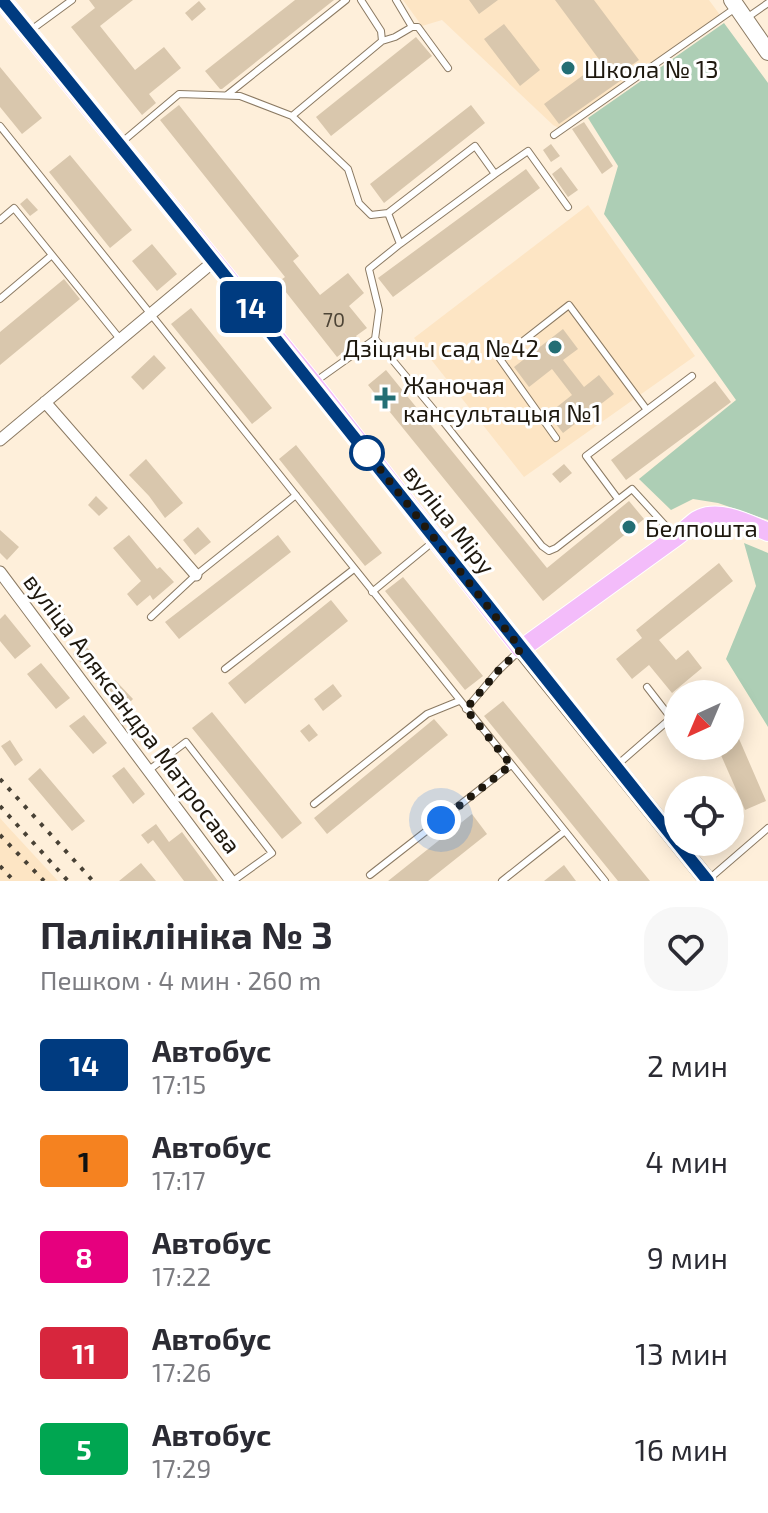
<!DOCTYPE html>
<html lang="ru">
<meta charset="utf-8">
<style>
:root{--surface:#fff;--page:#f7f7f7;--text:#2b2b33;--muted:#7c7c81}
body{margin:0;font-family:"Exo 2",sans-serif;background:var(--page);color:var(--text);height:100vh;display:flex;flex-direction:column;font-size:30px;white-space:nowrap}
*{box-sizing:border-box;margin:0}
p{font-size:26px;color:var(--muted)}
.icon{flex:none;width:44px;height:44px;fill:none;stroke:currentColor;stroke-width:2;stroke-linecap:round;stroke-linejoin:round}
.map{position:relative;height:881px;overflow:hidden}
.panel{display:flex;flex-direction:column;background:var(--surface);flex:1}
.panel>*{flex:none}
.badge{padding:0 16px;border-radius:6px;font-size:28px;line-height:52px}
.needle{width:52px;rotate:224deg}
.fabs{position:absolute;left:664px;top:680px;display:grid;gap:16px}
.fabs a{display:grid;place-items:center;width:80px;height:80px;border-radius:50%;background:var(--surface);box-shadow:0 4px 20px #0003;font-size:40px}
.you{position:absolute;width:40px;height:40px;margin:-20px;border:6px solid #fff;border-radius:50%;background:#1a73e8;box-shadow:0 0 0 12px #1a73e833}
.map>.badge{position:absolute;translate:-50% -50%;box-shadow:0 0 0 4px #fff}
.round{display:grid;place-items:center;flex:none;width:84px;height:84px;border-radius:32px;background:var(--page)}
.headline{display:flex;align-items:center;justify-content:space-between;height:136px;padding:0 40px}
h1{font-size:38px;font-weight:700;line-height:60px}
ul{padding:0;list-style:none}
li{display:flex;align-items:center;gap:24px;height:96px;padding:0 40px}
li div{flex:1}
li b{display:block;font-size:30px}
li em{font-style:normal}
li .badge{min-width:88px;font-weight:700;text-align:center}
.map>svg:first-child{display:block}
.built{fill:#fde5c4}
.green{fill:#adceb5}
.building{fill:#d9c7ad}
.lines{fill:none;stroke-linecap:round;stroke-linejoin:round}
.lane-casing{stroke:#8b7a63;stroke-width:8}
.street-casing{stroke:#8b7a63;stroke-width:13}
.secondary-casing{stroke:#8b7a63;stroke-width:18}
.primary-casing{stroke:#fff;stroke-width:20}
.lane{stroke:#fff;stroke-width:6}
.street{stroke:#fff;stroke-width:11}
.secondary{stroke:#fff;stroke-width:16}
.primary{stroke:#f3bcfa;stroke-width:18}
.rail{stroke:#484135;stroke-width:4;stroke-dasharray:4 8;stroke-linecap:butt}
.line-casing{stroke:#fff;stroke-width:18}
.line{stroke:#003b80;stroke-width:12}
.walk{stroke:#1e180e;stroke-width:8;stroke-dasharray:0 14.4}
.poi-dot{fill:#236e74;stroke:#fff;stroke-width:3}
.stop-dot{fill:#fff;stroke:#003b80;stroke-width:4}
.labels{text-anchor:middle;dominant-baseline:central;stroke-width:6;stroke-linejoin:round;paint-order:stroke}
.number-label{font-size:20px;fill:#4d4436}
.poi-label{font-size:24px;fill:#1e180e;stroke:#fff;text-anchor:start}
.street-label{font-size:24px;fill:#1e180e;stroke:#fff}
</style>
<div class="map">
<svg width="768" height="881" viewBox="0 0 768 881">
<rect width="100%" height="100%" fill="#feefda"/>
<path class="built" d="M403 0H709L720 15 559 128 553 125 442 20 422 26Z
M588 205 695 356 524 477 414 338Z
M0 818 8 827 58 881H0Z"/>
<path class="green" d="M724 23 768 83V520L718 503 693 499 671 510 639 479 736 400 604 214 618 166 588 118Z
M744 543 768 553V727L726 659 756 586Z"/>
<path class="building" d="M89 0H133L100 26 135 70 164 47 181 68 149 94 156 103 142 115 71 27 95 8Z
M295 0H334L222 89H220L205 71Z
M469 0H498L479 14Z
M555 0H594L639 60 626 69 630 74 559 124 544 104 601 62Z
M199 1 206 9 192 21 185 13Z
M504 24 540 70 520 86 484 39Z
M416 37 432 56 331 136 316 117Z
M0 67 42 118 22 134 0 107Z
M179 105 299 256 293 261 320 295 348 273 364 293 349 306 367 328 356 336 359 340 337 357 278 282 285 277 160 120Z
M471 105 485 123 384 203 370 184Z
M584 122 613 166 602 174 572 129Z
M551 144 560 156 551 162 543 150Z
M70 155 132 230 110 248 49 172Z
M561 167 578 190 568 197 552 174Z
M526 169 540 188 393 297 378 278Z
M27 198 38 210 30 216 20 204Z
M152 244 177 274 157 291 132 261Z
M64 279 80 299 0 365V332Z
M191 308 272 408 252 424 171 324Z
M563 329 578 349 563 360 584 387 599 375 614 394 563 433 548 414 572 395 552 369 529 387 514 367Z
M154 355 166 368 143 390 131 377Z
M386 370 547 568 629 501 644 519 543 601 368 385Z
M715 381 731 402 626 480 611 460Z
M296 445 382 553 365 566 279 459Z
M146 459 183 503 165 518 149 496 129 475Z
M564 464 572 473 560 483 552 474Z
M96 496 108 508 99 516 88 505Z
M198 527 211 542 195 555 183 540Z
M0 530 19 547 7 560 0 553Z
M129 535 157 569 160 567 174 582 153 600 150 595 137 606 127 594 141 581 113 548Z
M278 535 291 552 179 639 165 622Z
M719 563 733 581 659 640 676 660 688 650 702 668 672 693 649 665 632 679 616 659 642 638 636 630Z
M403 577 483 676 465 690 385 591Z
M331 600 348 621 245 704 228 683Z
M53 601 73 624 61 634 41 611Z
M5 614 31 646 15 659 0 641V619Z
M84 644 99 661 88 671 73 654Z
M41 663 70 698 56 709 27 674Z
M115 680 133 699 122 710 104 690Z
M333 684 342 696 323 711 314 699Z
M503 701 576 790 650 881H618L484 716Z
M212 712 302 823 282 839 192 728Z
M84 715 107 743 93 754 69 726Z
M730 718 766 801 745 810 717 746H730Z
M434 719 448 735 327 834 314 818Z
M309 724 318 735 309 742 300 731Z
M10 740 23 760 15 766 1 746Z
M124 767 145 794 133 804 112 776Z
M40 768 85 821 72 831 28 779Z
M472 814 487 834 428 881H388Z
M156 824 169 842 182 832 218 881H184L153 840 148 844 141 835Z
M141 863 156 881H119Z
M564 865 576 881H544Z"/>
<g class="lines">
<g class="lane-casing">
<path id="lane" d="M396 0 412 27
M748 17 768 3
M31 30 72 0
M382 41 395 37 412 27H418L448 68
M227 95 346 0
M292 116 382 41 381 31 361 0
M0 126C203 376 402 631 605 881
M554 135 734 9
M122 142 179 94 240 96 292 116 348 169 359 203 371 215 388 213 475 146 495 174 400 244
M495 174 528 151 568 207
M0 220 14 208 120 339
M0 299 52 255
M375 339 379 310 369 269 400 244 388 213
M316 381 375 339 434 410 542 546 549 551 556 548 632 489 674 535
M556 438 500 359 569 305 647 410
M618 499 586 456 692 376
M372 592 434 541
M151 617 196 575 296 495
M225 669 354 569
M466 709 499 670 520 650
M616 766 671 718 647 687
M149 770 186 742 272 853 233 881
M314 804 427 714 459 701
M370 875 511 765
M709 879 768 828
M502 881 565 831"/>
</g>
<g class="street-casing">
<path id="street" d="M45 402 196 575
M0 440 213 262
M0 572 231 881"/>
</g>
<g class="secondary-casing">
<path id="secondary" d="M732 0 768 52
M521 649 708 881"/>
</g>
<g class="primary-casing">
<path id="primary" d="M2 0 313 383 521 649 676 537C683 532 690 525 697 520 718 508 747 523 768 532"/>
</g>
<use href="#lane" class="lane"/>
<use href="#street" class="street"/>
<use href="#secondary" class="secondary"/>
<use href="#primary" class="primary"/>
<path class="rail" d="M0 779 93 881
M0 806 68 881
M0 835 44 881
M0 866 14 881"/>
</g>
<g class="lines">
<g class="line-casing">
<path id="line" d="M2 0C241 291 472 588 708 881"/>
</g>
<use href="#line" class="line"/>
<path class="walk" d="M367 453 365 450 521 649 499 670 466 709 511 765 441 820"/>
</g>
<g class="poi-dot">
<circle cx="568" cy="68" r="8"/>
<circle cx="555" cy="347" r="8"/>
<path d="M381 386h8v8h8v8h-8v8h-8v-8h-8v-8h8z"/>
<circle cx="629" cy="527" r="8"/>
</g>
<circle class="stop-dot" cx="367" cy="453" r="16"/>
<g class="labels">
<g class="number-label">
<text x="334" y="319">70</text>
</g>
<g class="poi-label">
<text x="584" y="68">Школа № 13</text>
<text x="539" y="347" text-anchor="end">Дзіцячы сад №42</text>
<text x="403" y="384">Жаночая<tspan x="403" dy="28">кансультацыя №1</tspan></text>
<text x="645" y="527">Белпошта</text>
</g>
<g class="street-label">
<text transform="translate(450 519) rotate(52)">вуліца Міру</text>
<text transform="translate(133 713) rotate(53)">вуліца Аляксандра Матросава</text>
</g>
</g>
</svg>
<div class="fabs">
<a><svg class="needle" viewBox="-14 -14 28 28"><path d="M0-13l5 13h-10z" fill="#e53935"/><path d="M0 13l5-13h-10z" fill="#7c7c81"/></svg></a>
<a><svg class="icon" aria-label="locate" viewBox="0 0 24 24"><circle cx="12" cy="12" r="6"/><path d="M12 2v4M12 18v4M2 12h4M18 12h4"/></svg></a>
</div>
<div class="you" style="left:441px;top:820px"></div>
<b class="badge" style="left:251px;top:307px;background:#003b80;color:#fff">14</b>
</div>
<section class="panel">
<div class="headline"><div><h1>Паліклініка № 3</h1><p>Пешком · 4 мин · 260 m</p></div><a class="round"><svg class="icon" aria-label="heart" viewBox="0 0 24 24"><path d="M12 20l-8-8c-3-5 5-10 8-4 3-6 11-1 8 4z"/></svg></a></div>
<ul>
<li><span class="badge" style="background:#003b80;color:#fff">14</span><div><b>Автобус</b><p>17:15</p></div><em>2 мин</em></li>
<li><span class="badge" style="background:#f58220;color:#111">1</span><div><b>Автобус</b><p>17:17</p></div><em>4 мин</em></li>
<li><span class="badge" style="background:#e6007e;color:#fff">8</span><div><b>Автобус</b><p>17:22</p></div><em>9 мин</em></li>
<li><span class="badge" style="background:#d7263d;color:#fff">11</span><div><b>Автобус</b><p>17:26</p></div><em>13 мин</em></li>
<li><span class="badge" style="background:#00a651;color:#fff">5</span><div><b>Автобус</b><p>17:29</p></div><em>16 мин</em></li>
</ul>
</section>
